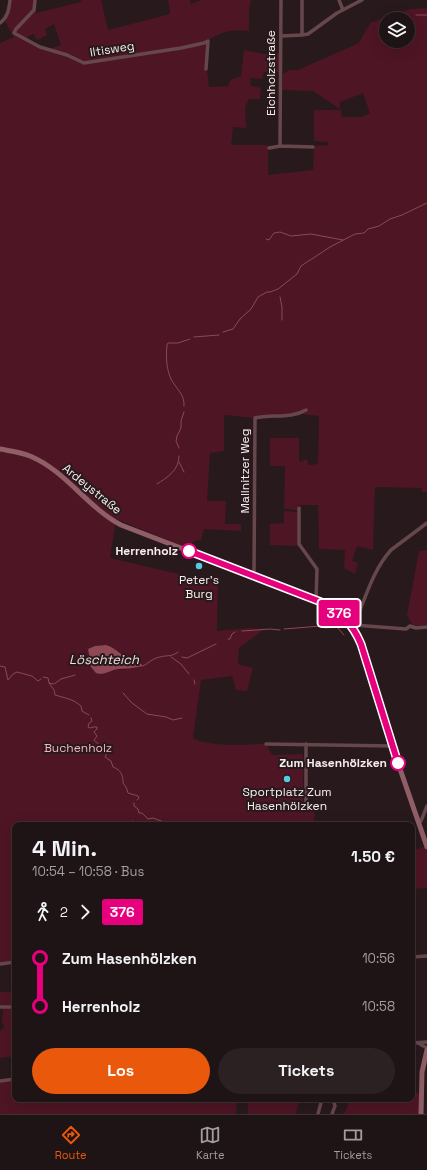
<!DOCTYPE html>
<html lang="de">
<meta charset="utf-8">
<style>
:root{--surface:#1e1315;--page:#2b2022;--text:#f1f3f6;--muted:#a19ea0;--line:#3c3234;--accent:#ea580c}
body{margin:0;font-family:"Space Grotesk",sans-serif;background:var(--page);color:var(--text);height:100vh;display:flex;flex-direction:column;font-size:15px;white-space:nowrap}
*{box-sizing:border-box;margin:0}
p{font-size:13px;color:var(--muted)}
.icon{flex:none;width:22px;height:22px;fill:none;stroke:currentColor;stroke-width:2;stroke-linecap:round;stroke-linejoin:round}
.map{position:relative;flex:1;overflow:hidden}
.panel{position:absolute;left:12px;top:822px;width:403px;height:280px;display:flex;flex-direction:column;background:var(--surface);border-radius:8px;box-shadow:0 4px 16px #0002,0 0 0 1px var(--line)}
.panel>*{flex:none}
.badge{padding:0 8px;border-radius:3px;font-size:14px;line-height:26px}
.fabs{position:absolute;left:379px;top:12px;display:grid;gap:8px}
.fabs a{display:grid;place-items:center;width:36px;height:36px;border-radius:50%;background:var(--surface);box-shadow:0 4px 16px #0002,0 0 0 1px var(--line);font-size:20px}
.map>.badge{position:absolute;translate:-50% -50%;box-shadow:0 0 0 2px #fff}
.legs{display:flex;align-items:center;gap:6px;height:44px;padding:0 20px;font-size:13px}
.legs p{margin-inline-start:auto}
.head{display:flex;align-items:center;justify-content:space-between;height:68px;padding:0 20px}
h1{font-size:22px;font-weight:700;line-height:30px}
.primary-button{display:flex;gap:8px;margin-top:auto;padding:8px 20px}
.primary-button a{flex:1;height:46px;border-radius:24px;background:var(--accent);color:#fff;font-size:16px;font-weight:700;line-height:46px;text-align:center}
.primary-button a+a{background:var(--page);color:var(--text)}
ul{padding:0 20px;list-style:none}
li{display:flex;align-items:center;gap:14px;height:48px;font-size:15px}
li i{display:grid;place-items:center;width:6px;height:100%;margin:0 5px;background:currentColor}
li i::after{content:'';width:10px;height:10px;margin:-5px;border:3px solid;border-radius:50%;background:var(--surface)}
li p{margin-inline-start:auto}
li:first-child i{background:linear-gradient(#0000 50%,currentColor 0)}
li:last-child i{background:linear-gradient(currentColor 50%,#0000 0)}
.tabs{display:flex;justify-content:space-around;align-items:center;height:56px;border-top:1px solid var(--line);background:var(--surface);font-size:11px;color:var(--muted)}
.tabs a{display:grid;justify-items:center;gap:2px}
.tabs .current{color:var(--accent)}
.map>svg:first-child{display:block}
.green{fill:#4e1524;fill-rule:evenodd}
.water{fill:#8e4856}
.lines{fill:none;stroke-linecap:round;stroke-linejoin:round}
.stream{stroke:#8e4856;stroke-width:1}
.minor{stroke:#66474c;stroke-width:3.5}
.secondary{stroke:#8f5e66;stroke-width:5}
.line-1-casing{stroke:#fff;stroke-width:9}
.line-1{stroke:#e6007e;stroke-width:6}
.stop-1-dot{fill:#fff;stroke:#e6007e;stroke-width:2}
.poi-dot{fill:#59c8e4;stroke:#28191c;stroke-width:1.5}
.labels{text-anchor:middle;dominant-baseline:central;stroke-width:4;stroke-linejoin:round;paint-order:stroke}
.street-label{font-size:12px;fill:#f8eeef;stroke:#28191c}
.stop-label{font-size:12px;font-weight:bold;fill:#f8eeef;stroke:#28191c;text-anchor:end}
.poi-label{font-size:12px;fill:#f8eeef;stroke:#28191c}
.park-label{font-size:12px;fill:#f3b4be;stroke:#28191c}
.water-label{font-size:13px;font-style:italic;fill:#f2dbde;stroke:#28191c}
</style>
<div class="map">
<svg width="427" height="1114" viewBox="0 0 427 1114">
<rect width="100%" height="100%" fill="#28191c"/>
<path class="green" d="M10 0H34L36 13 81 2V0H101L108 30 170 14 168 0H190L191 4 201 0H251L249 8V31C231 30 225 30 209 40L207 70 209 87 228 86 231 79H234L241 76 244 50 263 54 280 53V72H264L262 79 250 78 251 86 261 88 260 99H249L245 107 246 128 233 127 231 145H268V175L313 170 314 146 329 145 328 142 314 141V110H341L342 117H362L370 113 363 93 340 102V109L313 91 282 90 283 74 290 70H298L359 43 370 23 411 9 427 8V492H422V488L375 487 373 550 357 546 352 561 358 563 355 574 344 568 345 550 319 549 318 505H298L297 510 284 509 285 466H270V438H299V462L307 459 308 465 318 464 319 416 300 414 255 418 224 415V451L210 453 207 501H226L225 524H241V531L204 529 201 540C193 540 191 543 187 548L116 519 110 558 218 583 217 631 249 628 263 630 239 648 238 664 253 668 247 691 236 690 232 676 201 680 193 738C212 748 245 744 266 744L272 755 303 754V803H315L314 825H15V960L0 963V43L14 37 5 21 8 16ZM386 19H408V41H386ZM54 24 61 45 47 50 25 39 33 34 37 40 47 35 45 29ZM106 645 115 649 131 660 141 663 122 670 118 669 94 671 89 660 88 649 95 646Z
M284 511 297 512V546L270 545V524L284 523Z
M427 550V625L417 626 412 624 407 615 419 551Z
M412 840 413 850 425 847 427 853V888L412 889Z
M15 991V1005L0 1006V992Z
M3 1008H15V1056L0 1058V1031L4 1028 2 1021Z
M15 1080V1099H237L236 1114H0V1082Z
M412 1088 415 1093H419V1114H344L351 1099H412Z
M248 1099H299L296 1114H248Z"/>
<path class="water" d="M106 645C116 648 122 656 131 660 136 662 139 661 143 666 134 668 126 669 118 669 110 670 104 676 96 673L91 667 88 649 95 646Z"/>
<g class="lines">
<path class="stream" d="M416 15H427
M266 239 269 240 274 233 280 232 291 236 311 234 343 240
M280 297 282 307V320
M223 332 233 329 240 319 251 309 258 297 267 292H270L278 289 297 274 301 266 330 247 355 234 364 233 368 229 379 226 390 219 402 215 427 203
M194 337 219 335
M184 406C185 394 176 389 171 379 166 368 166 356 167 345L168 343H178L190 339
M179 448 176 441 177 436 181 428V421L184 412
M179 462 184 472
M157 484C168 477 179 470 179 456
M325 628 337 627 344 635
M284 629 321 626
M242 631 270 629 280 630
M228 639H230L232 634 235 632
M171 657 181 664 189 674
M182 657 187 658 216 644
M0 666 5 667 8 680 13 674 17 672 32 676 38 681 41 679
M143 666C149 663 153 658 160 657 167 655 172 657 178 652
M43 677 48 678 49 683 54 684 61 679 75 675
M194 680 195 684
M49 683 54 690 55 695C65 698 73 699 81 706L82 711 89 715
M123 693 132 703 147 714 166 717 173 720 182 718
M91 718 92 721 89 723 88 727 90 728 94 727H97V729L94 732 97 736 94 740 104 749 110 747 105 757 111 761 113 767C121 770 123 775 123 783L126 787 128 793 138 796 139 798 137 800
M134 803V806L138 809 139 813H142L148 819 153 818 164 822 165 825
M126 825 133 821"/>
<path class="minor" d="M35 0 34 10 16 29 14 33 40 47 67 55 84 63 181 48 204 43 208 41 206 69
M281 0 280 146 313 147
M339 0 343 10
M0 23C8 17 9 9 10 0
M302 35V0
M281 36 302 35 308 34 337 13 362 0
M269 148 280 146
M299 508V544L317 569 316 600
M254 576 255 418C272 414 291 419 306 410
M354 625 406 629 410 626 416 628 427 627
M352 627 354 625C365 600 372 571 391 550L427 523
M266 744 392 746
M306 744V802
M419 822 421 821 427 806
M412 957 427 956
M0 964 15 962
M0 1007H15
M412 1043 427 1042
M418 1043 427 1048
M0 1081 15 1079
M318 1114 322 1099
M332 1114 335 1106 333 1099"/>
<path class="secondary" d="M0 449C10 451 21 452 30 456 66 471 87 507 121 525L321 602C340 610 353 625 361 644L398 763 427 847
M421 1114 422 1072 427 1050"/>
</g>
<g class="lines">
<g class="line-1-casing">
<path id="line-1" d="M189 551 321 602C340 610 353 625 361 644L398 763"/>
</g>
<use href="#line-1" class="line-1"/>
</g>
<g class="stop-1-dot">
<circle cx="189" cy="551" r="7"/>
<circle cx="398" cy="763" r="7"/>
</g>
<g class="poi-dot">
<circle cx="199" cy="566" r="4"/>
<circle cx="287" cy="779" r="4"/>
</g>
<g class="labels">
<g class="street-label">
<text transform="translate(112 49) rotate(-9)">Iltisweg</text>
<text transform="translate(271 73) rotate(-90)">Eichholzstraße</text>
<text transform="translate(245 471) rotate(-90)">Mallnitzer Weg</text>
<text transform="translate(92 489) rotate(39)">Ardeystraße</text>
</g>
<g class="stop-label">
<text x="178" y="551">Herrenholz</text>
<text x="387" y="763">Zum Hasenhölzken</text>
</g>
<g class="poi-label">
<text x="199" y="580">Peter’s<tspan x="199" dy="14">Burg</tspan></text>
<text x="287" y="792">Sportplatz Zum<tspan x="287" dy="14">Hasenhölzken</tspan></text>
</g>
<g class="park-label">
<text x="78" y="748">Buchenholz</text>
</g>
<g class="water-label">
<text x="104" y="659">Löschteich</text>
</g>
</g>
</svg>
<div class="fabs">
<a><svg class="icon" aria-label="layers" viewBox="0 0 24 24"><path d="M12 4l9 5-9 5-9-5zM3 14l9 5 9-5"/></svg></a>
</div>
<b class="badge" style="left:339px;top:613px;background:#e6007e;color:#fff">376</b>
<section class="panel">
<div class="head"><div><h1>4 Min.</h1><p>10:54 – 10:58 · Bus</p></div><b>1.50 €</b></div>
<div class="legs"><svg class="icon" aria-label="walk" viewBox="0 0 24 24"><circle cx="13" cy="4" r="2"/><path d="M13 8l-2 6 4 7M11 14l-3 7M7 12l3-4h3l4 4"/></svg>2<svg class="icon" aria-label="forward" viewBox="0 0 24 24"><path d="M9 5l7 7-7 7"/></svg><b class="badge" style="background:#e6007e;color:#fff">376</b></div>
<ul>
<li><i style="color:#e6007e"></i><b>Zum Hasenhölzken</b><p>10:56</p></li>
<li><i style="color:#e6007e"></i><b>Herrenholz</b><p>10:58</p></li>
</ul>
<div class="primary-button"><a>Los</a><a>Tickets</a></div>
</section>
</div>
<nav class="tabs">
<a class="current"><svg class="icon" aria-label="directions" viewBox="0 0 24 24"><path d="M12 3l9 9-9 9-9-9zM9 14v-3h6M13 9l2 2-2 2"/></svg>Route</a>
<a><svg class="icon" aria-label="map" viewBox="0 0 24 24"><path d="M3 6l6-2 6 2 6-2v14l-6 2-6-2-6 2zM9 4v14M15 6v14"/></svg>Karte</a>
<a><svg class="icon" aria-label="tickets" viewBox="0 0 24 24"><path d="M3 7h18v10H3zM15 7v10"/></svg>Tickets</a>
</nav>
